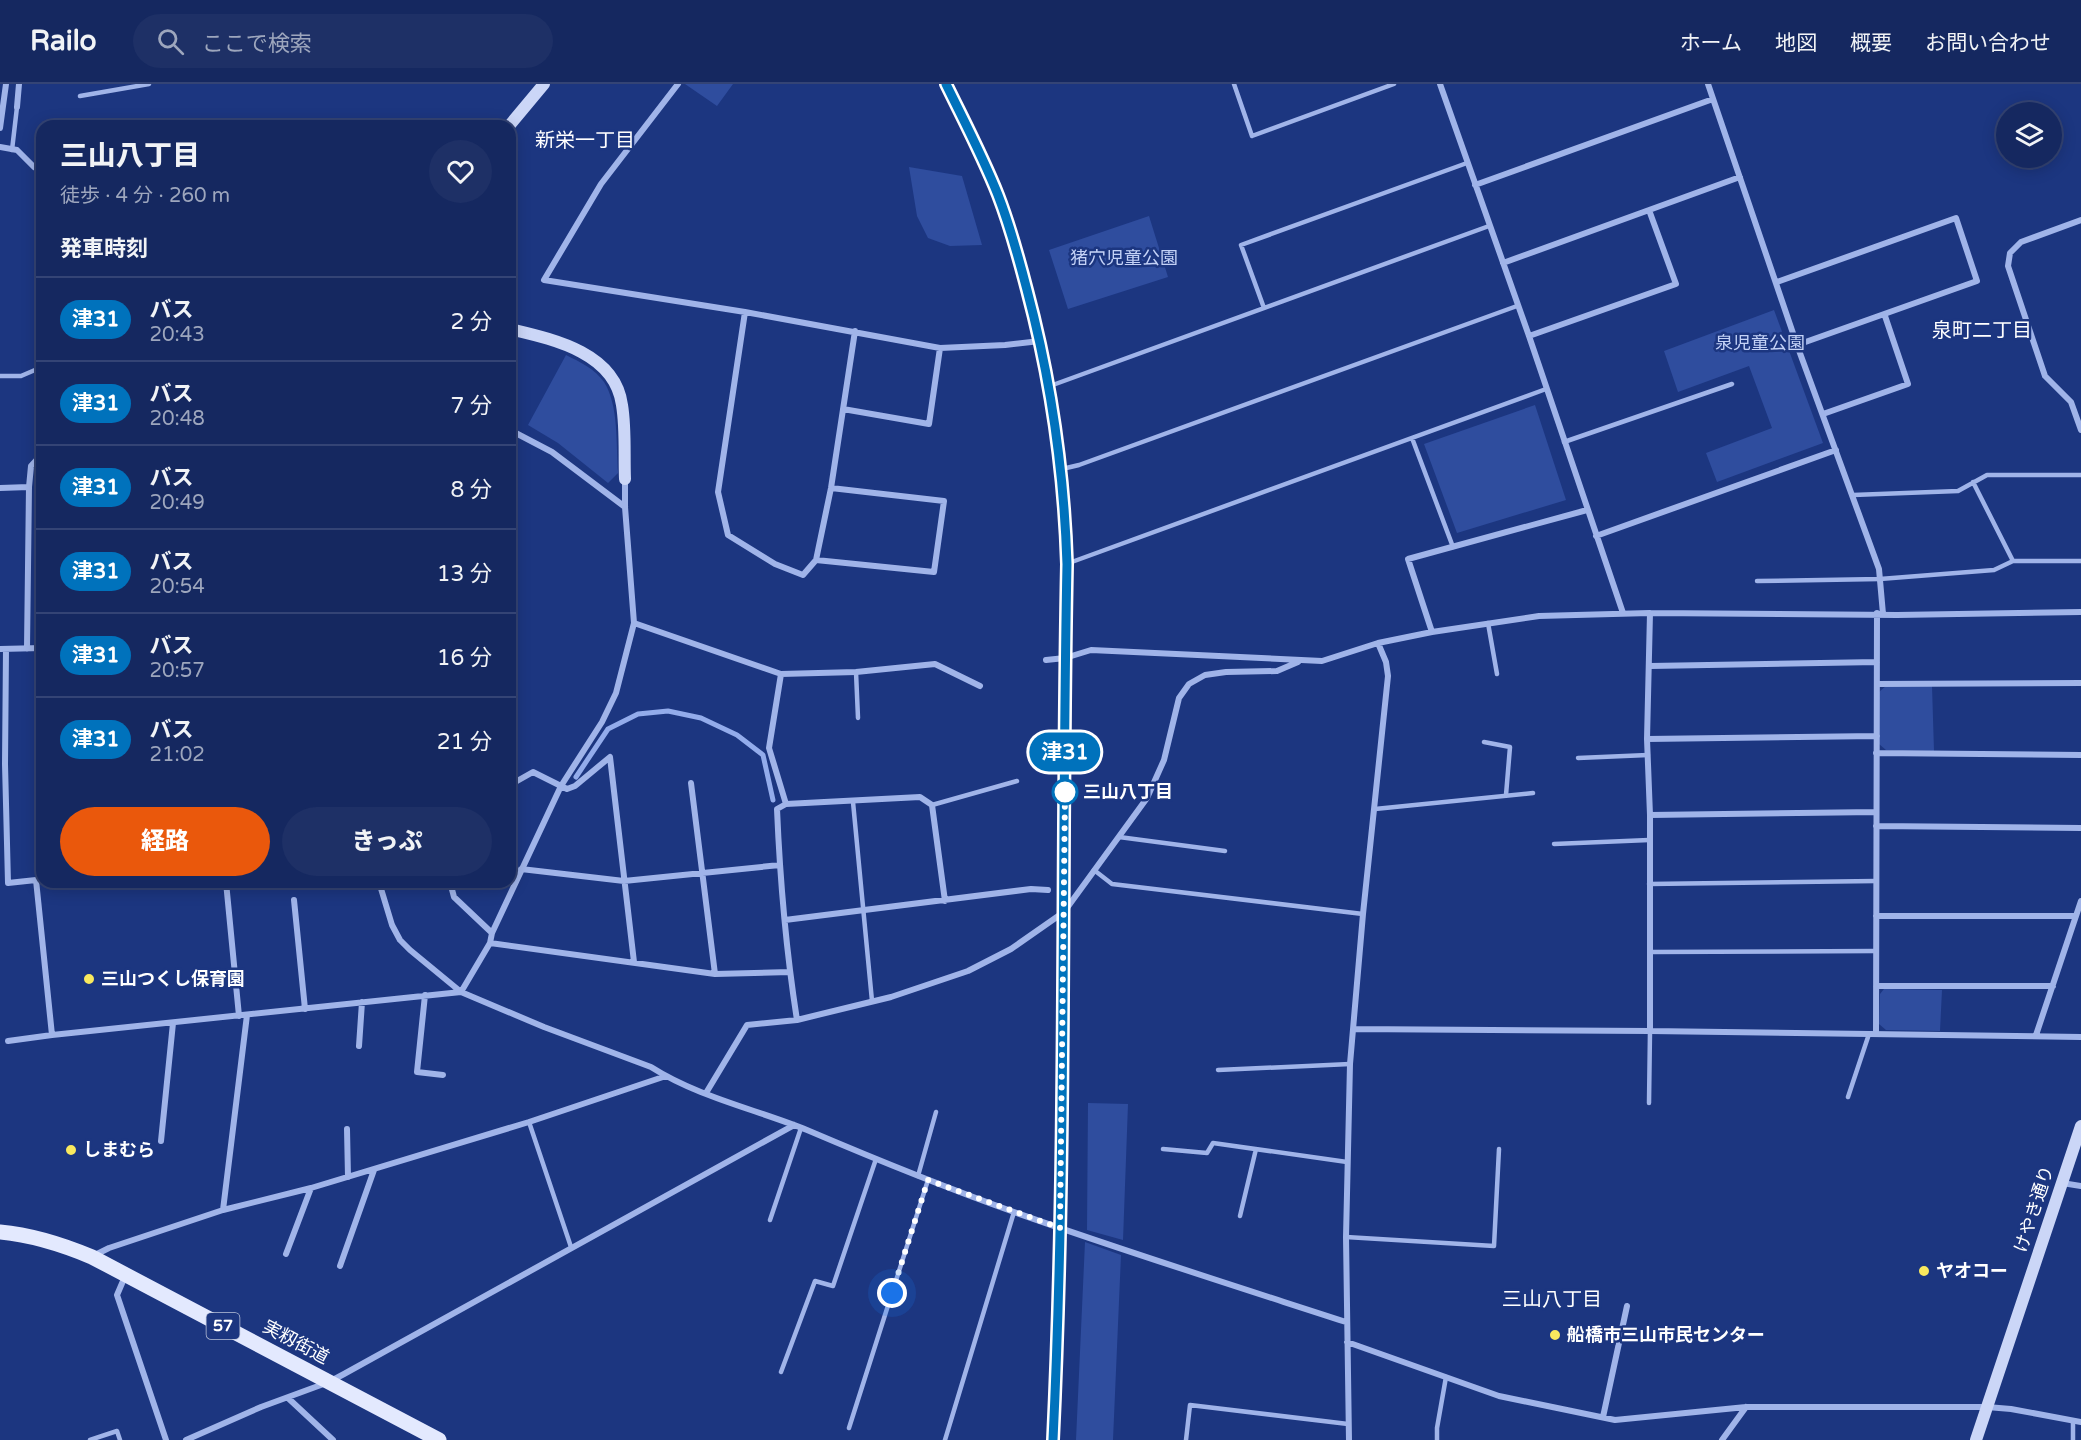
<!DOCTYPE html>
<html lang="ja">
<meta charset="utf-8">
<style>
:root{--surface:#152860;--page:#1e3066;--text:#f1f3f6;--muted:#9da6bd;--line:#344475;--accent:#ea580c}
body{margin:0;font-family:"Varela Round","Noto Sans JP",sans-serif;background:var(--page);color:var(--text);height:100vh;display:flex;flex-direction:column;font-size:22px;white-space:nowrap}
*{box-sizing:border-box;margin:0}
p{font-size:20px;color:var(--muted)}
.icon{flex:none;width:33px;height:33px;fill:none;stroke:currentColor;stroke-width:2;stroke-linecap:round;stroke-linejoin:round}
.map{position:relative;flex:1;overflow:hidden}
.drawer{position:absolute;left:36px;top:36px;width:480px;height:768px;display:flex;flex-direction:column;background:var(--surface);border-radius:18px;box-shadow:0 3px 15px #0003,0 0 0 2px var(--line)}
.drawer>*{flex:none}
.badge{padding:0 12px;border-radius:20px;font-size:21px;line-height:39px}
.controls{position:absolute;left:1996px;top:18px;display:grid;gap:12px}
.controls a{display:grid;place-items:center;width:66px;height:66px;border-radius:50%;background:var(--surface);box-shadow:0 3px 15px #0003,0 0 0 2px var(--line);font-size:30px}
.you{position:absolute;width:30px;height:30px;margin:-15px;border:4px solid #fff;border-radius:50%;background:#1a73e8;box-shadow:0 0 0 9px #1a73e833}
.map>.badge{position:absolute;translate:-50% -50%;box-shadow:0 0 0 3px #fff}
h2{padding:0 24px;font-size:22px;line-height:54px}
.round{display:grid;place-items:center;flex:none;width:63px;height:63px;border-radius:32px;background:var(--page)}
.headline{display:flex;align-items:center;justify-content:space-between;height:102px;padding:0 24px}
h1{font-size:28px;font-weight:800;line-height:45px}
.primary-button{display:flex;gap:12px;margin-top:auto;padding:12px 24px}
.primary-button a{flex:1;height:69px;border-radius:36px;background:var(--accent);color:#fff;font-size:24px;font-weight:800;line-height:69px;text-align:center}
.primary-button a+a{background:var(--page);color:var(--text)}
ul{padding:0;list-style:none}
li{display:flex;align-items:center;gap:18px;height:84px;padding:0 24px;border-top:2px solid var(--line)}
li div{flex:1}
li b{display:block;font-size:22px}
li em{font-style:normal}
li .badge{min-width:66px;font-weight:700;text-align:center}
header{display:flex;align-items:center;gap:36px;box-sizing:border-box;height:84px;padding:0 30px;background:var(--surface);border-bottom:2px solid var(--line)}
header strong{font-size:28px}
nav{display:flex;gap:33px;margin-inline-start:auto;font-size:21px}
.search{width:420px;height:54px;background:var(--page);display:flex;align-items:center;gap:15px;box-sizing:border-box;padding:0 21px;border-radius:33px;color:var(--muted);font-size:22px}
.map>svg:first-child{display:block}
.green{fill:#2f4d9e}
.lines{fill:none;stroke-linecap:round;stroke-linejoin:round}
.stream{stroke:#93aceb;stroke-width:5}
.lane{stroke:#a0b4e9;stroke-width:4.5}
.street{stroke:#a0b4e9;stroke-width:6}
.secondary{stroke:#cbd6f7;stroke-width:12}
.primary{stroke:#e3e9fe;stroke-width:15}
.line-casing{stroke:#fff;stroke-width:14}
.line{stroke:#0072bc;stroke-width:9}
.walk{stroke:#fff;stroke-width:6;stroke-dasharray:0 10.8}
.stop-dot{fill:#fff;stroke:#0072bc;stroke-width:3}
.poi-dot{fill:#f9e95e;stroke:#1c3680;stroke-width:2}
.labels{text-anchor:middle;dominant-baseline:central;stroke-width:5;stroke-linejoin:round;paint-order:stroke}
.shield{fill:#1c3680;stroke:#bbc3d9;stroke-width:1.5}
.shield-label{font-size:16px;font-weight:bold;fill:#fff}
.park-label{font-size:18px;fill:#c4d2f7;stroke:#1c3680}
.stop-label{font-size:18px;font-weight:bold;fill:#fff;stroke:#1c3680;text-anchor:start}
.poi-label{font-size:18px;font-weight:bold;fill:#fff;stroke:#1c3680;text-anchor:start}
.street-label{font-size:18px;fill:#fff;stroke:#1c3680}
.neighbourhood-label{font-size:20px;fill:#fff;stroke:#1c3680}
</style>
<header>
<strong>Railo</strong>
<div class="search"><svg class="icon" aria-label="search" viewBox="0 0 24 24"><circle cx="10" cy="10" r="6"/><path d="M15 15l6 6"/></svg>ここで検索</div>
<nav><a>ホーム</a><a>地図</a><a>概要</a><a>お問い合わせ</a></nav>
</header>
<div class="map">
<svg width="2081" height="1356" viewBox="0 0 2081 1356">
<rect width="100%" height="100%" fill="#1c3680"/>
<path class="green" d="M685 0H733L717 22Z
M909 83 962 92 982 161 950 162 928 154 917 132Z
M1149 132 1168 193 1068 225 1049 166Z
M1774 226 1823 359 1717 398 1706 369 1772 344 1749 282 1678 308 1664 267Z
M566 271C580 278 595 285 604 298 619 321 616 362 618 389L608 399 558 359 528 341Z
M1535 321 1566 416 1457 449 1424 360Z
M1886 602H1932L1934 667 1886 666 1879 660V608Z
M1884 905 1942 906 1940 947 1886 946 1879 940 1880 910Z
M1088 1019 1128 1020 1123 1156 1087 1146Z
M1085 1158 1121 1171 1113 1356H1076Z"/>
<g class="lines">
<path class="stream" d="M576 693 608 645 638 630 668 627 701 634 737 651 763 671 773 716"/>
<path class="lane" d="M1234 0 1252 52 1394 0
M80 12 149 0
M12 66 17 23
M1264 224 1241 161 1467 79
M0 292H21L42 283
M1050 302 1489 142
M1412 354 1453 463
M1564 358 1732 300
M1062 385 1079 381 1517 222
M1973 398 2013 477
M1853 411 1958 407 1987 391H2081
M1069 479 1546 305
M1757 497 1880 495 1994 486 2013 477H2081
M1488 539 1497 590
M856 588 858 634
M1484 658 1510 663 1506 711
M1578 674 1648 671
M853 718 872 917
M932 721 1017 697
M1375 725 1533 709
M1119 753 1225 767
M1554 760 1649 756
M1094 786 1112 800 1363 830
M1649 800 1876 797
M1650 868 1876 867
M1218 986 1350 980
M1848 1013 1869 950
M1649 1019 1650 947
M529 1038 571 1163
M1163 1065 1207 1069 1213 1059 1347 1078
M918 1092 936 1028
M1240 1132 1256 1065
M770 1136 801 1044
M1346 1153 1494 1162 1499 1065
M781 1288 815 1197 833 1202 876 1075
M2073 1337V1356
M849 1344 928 1096
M90 1356 117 1347 120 1356
M945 1356 1014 1128
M1186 1356 1190 1321 1348 1340
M1437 1356V1344L1446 1293"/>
<path class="street" d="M678 0 601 100 544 196 745 228 940 264 1005 261 1040 257
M1440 0 1529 252 1623 529
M1708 0 1797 261 1879 485 1883 530
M17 23 19 0
M0 44 6 0
M0 63 17 66 34 83 42 87
M1475 101 1713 15
M2081 136 2021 158 2010 169 2008 182 2045 292 2071 318 2081 346
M1503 179 1740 93
M1777 198 1956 134 1977 197 1797 261
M745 228 718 408 728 451 775 480 803 491 816 476 831 404 855 247
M1529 252 1676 200 1649 126
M843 325 929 340 940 264
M1823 330 1908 300 1885 232
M510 346 552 368 625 423
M0 404 29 403
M1596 452 1836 366
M816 476 934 488 944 417 831 404
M1650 529 1647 655 1650 731V947
M634 539 781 590 856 588 935 580 980 602
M1432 548 1408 475 1587 426
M0 565 42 564
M6 565 5 680 8 799 36 796 52 951 461 908 490 859 492 849 561 702 602 638 616 609 634 539 625 423V396
M27 565 29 403 31 382 42 370
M1046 576 1065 574 1091 566 1322 577 1378 559 1432 548 1539 532 1650 529 1897 531 2081 528
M1650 582 1877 578
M781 590 769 664 786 720 920 713 932 721 945 817
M1877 600 2081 599
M1647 655 1877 652
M1876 669 2081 671
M691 699 715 890
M510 701 533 688 567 705 575 702 610 673 634 878
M786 720 777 725C780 796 786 866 797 936
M1650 731 1876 728
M1876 742 2081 744
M521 785 624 797 780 781
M226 798 239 932
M379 798 392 841 400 856 410 866 461 908 544 943 651 983C698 1013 755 1025 807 1046 875 1075 944 1103 1014 1128 1124 1167 1235 1202 1346 1238
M450 798 454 813 492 849
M294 816 305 925
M1876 832H2076
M785 836 1031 805 1048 806
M490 859 715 890 790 888
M1876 902H2053
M425 911 417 988 443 991
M1353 945 1650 947 2081 953
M1876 950 1877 529
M2036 951 2081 817
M8 957 52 951
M359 962 362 918
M706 1009 747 941 797 936 891 913 968 887 1011 865 1064 828 1147 714 1164 676 1179 614 1189 600 1205 591 1226 588 1277 587 1298 578
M347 1045 348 1093
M161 1057 173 939
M2062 1099 2081 1102
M223 1126 247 931
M286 1170 311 1104
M95 1171 109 1164 223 1126 311 1104 529 1038 666 992
M340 1182 374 1086
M126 1190 117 1211 166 1356
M1347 1258 1499 1312 1615 1336 1746 1323H1987L2011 1325 2081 1338
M288 1314 333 1356
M1603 1333 1627 1222
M186 1356 261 1323 329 1298 344 1290 794 1041
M1349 1356 1346 1153 1350 980 1363 830 1388 592 1386 578 1378 559
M1722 1356 1746 1323"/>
<path class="secondary" d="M946 0C964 37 983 73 998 111 1010 140 1018 172 1026 202 1051 293 1064 386 1067 480 1062 772 1067 1064 1053 1356
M509 42 544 0
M510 245C552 255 615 268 622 321 626 345 624 371 625 395
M1976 1356 2081 1042"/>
<path class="primary" d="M0 1148C33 1151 61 1160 92 1173L439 1356"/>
</g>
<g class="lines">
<g class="line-casing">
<path id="line" d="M946 0C964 37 983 73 998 111 1010 142 1019 175 1027 206 1051 296 1064 387 1067 480 1061 772 1067 1064 1053 1356"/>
</g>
<use href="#line" class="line"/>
<path class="walk" d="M892 1209 928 1096 1060 1144 1065 708"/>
</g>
<circle class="stop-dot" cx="1065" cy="708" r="12"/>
<g class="poi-dot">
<circle cx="89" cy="895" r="6"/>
<circle cx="71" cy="1066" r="6"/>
<circle cx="1924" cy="1187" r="6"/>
<circle cx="1555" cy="1251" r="6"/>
</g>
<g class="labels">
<rect class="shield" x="206.5" y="1229" width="33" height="26" rx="4.5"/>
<g class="shield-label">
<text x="223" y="1242">57</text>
</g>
<g class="park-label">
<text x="1124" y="174">猪穴児童公園</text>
<text x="1760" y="259">泉児童公園</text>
</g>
<g class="stop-label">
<text x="1083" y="708">三山八丁目</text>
</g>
<g class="poi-label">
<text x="101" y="895">三山つくし保育園</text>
<text x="83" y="1066">しまむら</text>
<text x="1936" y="1187">ヤオコー</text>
<text x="1567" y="1251">船橋市三山市民センター</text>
</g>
<g class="street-label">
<text transform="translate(2034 1125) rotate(-72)">けやき通り</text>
<text transform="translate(296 1258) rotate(28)">実籾街道</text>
</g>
<g class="neighbourhood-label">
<text x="585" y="57">新栄一丁目</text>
<text x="1982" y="247">泉町二丁目</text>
<text x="1552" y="1216">三山八丁目</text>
</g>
</g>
</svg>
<div class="controls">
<a><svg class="icon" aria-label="layers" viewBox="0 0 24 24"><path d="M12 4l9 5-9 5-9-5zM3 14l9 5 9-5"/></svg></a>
</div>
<div class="you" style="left:892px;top:1209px"></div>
<b class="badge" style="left:1065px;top:668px;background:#0072bc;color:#fff">津31</b>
<section class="drawer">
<div class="headline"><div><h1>三山八丁目</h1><p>徒歩 · 4 分 · 260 m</p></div><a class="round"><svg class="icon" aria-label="heart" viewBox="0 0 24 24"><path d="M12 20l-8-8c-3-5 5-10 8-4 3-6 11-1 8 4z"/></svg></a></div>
<h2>発車時刻</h2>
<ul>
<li><span class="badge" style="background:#0072bc;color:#fff">津31</span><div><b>バス</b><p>20:43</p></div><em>2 分</em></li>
<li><span class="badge" style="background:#0072bc;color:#fff">津31</span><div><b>バス</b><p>20:48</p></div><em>7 分</em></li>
<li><span class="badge" style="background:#0072bc;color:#fff">津31</span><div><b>バス</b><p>20:49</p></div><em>8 分</em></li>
<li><span class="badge" style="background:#0072bc;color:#fff">津31</span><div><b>バス</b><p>20:54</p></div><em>13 分</em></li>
<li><span class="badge" style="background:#0072bc;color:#fff">津31</span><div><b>バス</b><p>20:57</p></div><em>16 分</em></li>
<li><span class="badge" style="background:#0072bc;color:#fff">津31</span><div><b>バス</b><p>21:02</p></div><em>21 分</em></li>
</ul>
<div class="primary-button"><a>経路</a><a>きっぷ</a></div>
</section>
</div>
